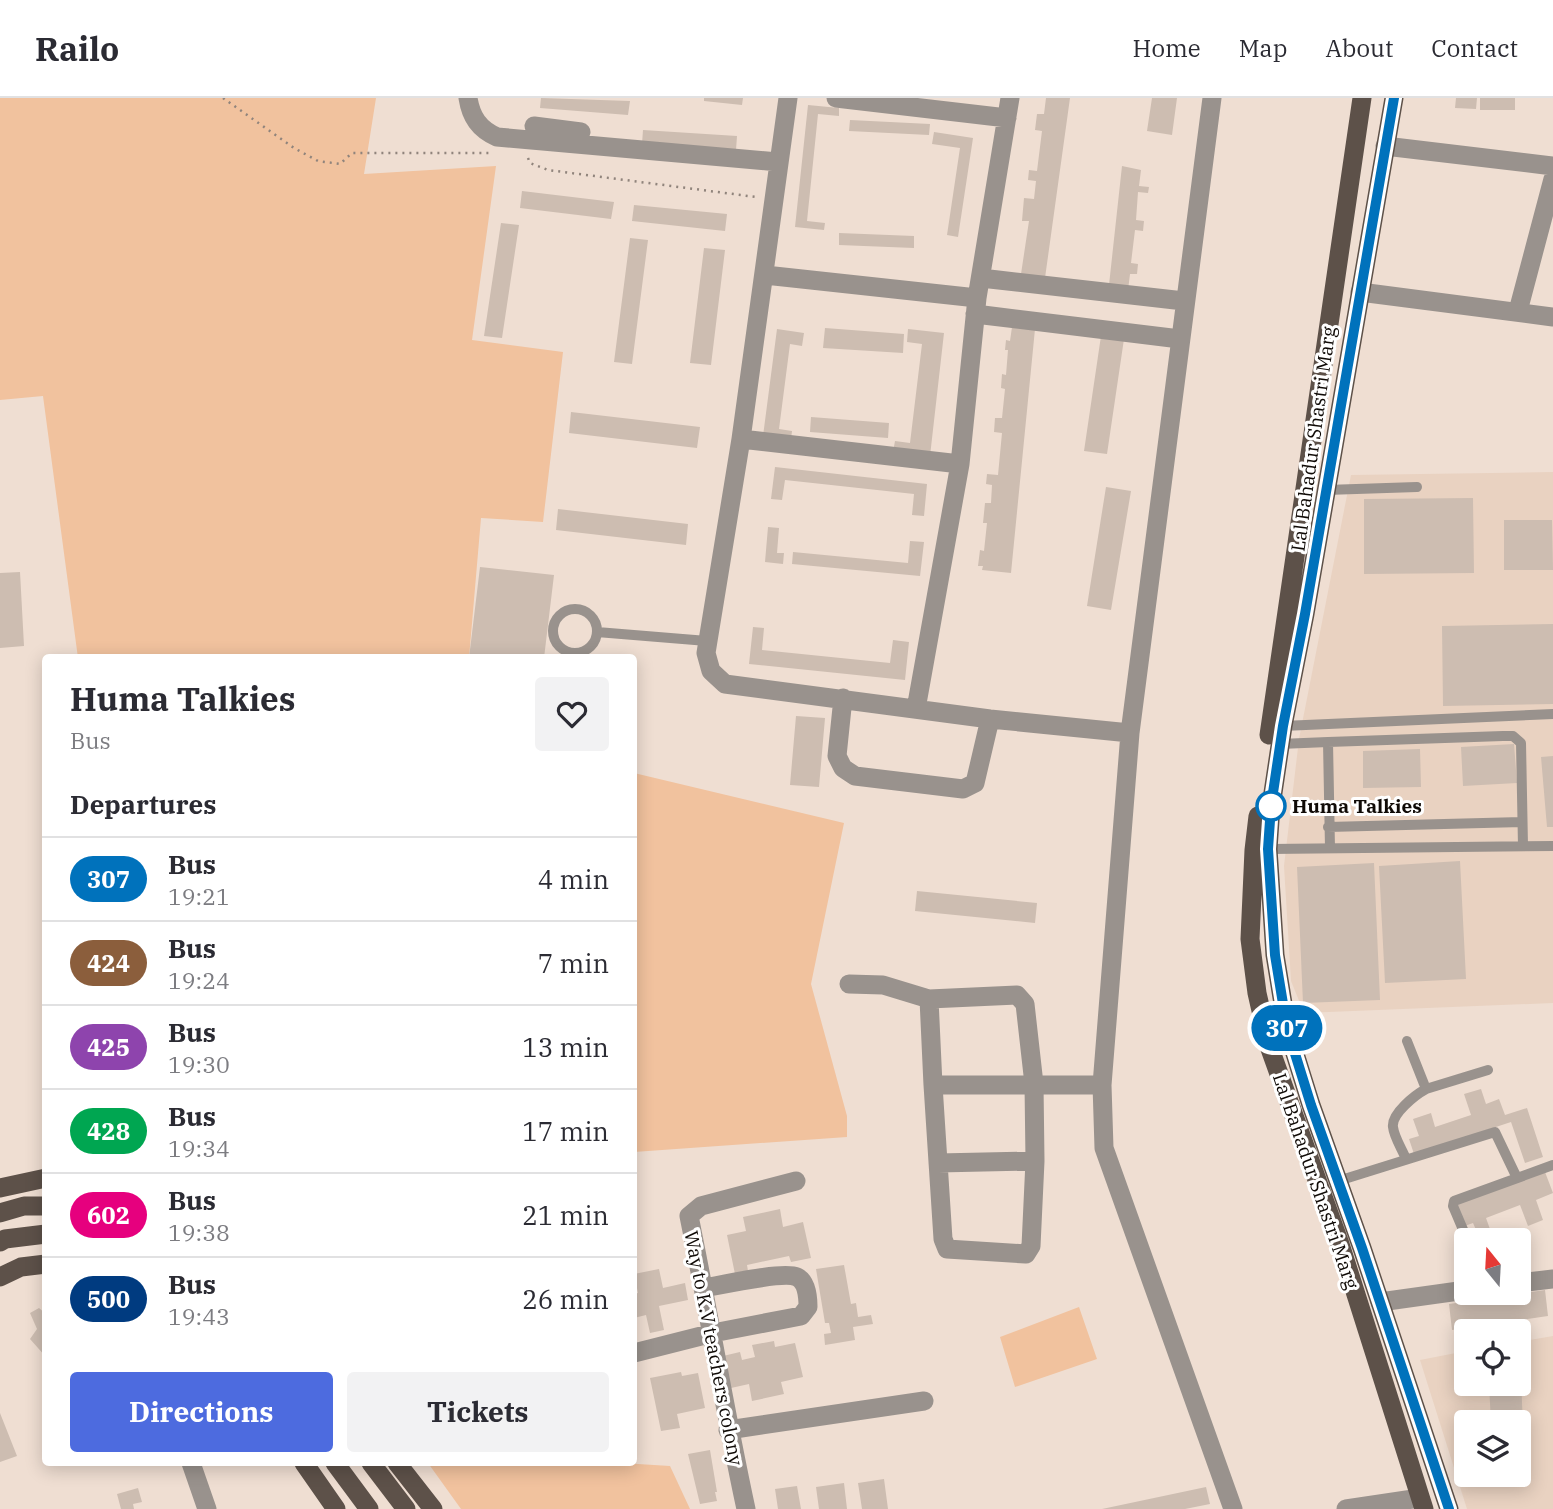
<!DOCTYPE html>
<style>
:root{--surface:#fff;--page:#f2f2f3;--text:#2b2b33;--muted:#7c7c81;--line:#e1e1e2;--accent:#4d6bdf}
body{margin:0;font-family:"IBM Plex Serif",serif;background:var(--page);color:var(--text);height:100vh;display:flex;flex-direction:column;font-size:26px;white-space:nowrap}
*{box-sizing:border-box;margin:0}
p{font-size:23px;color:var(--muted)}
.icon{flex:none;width:38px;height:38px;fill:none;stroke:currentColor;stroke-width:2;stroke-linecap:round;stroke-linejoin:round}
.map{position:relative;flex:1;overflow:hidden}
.drawer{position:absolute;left:42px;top:556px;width:595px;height:812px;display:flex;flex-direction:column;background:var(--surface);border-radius:7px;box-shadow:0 4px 18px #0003}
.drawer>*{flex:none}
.badge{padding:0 14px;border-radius:23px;font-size:24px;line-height:46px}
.needle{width:46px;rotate:342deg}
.buttons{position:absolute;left:1454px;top:1130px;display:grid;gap:14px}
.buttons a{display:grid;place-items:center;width:77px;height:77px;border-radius:7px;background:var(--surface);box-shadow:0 4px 18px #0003;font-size:35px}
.map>.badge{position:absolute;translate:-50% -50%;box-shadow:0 0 0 4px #fff}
h2{padding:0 28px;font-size:26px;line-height:63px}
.round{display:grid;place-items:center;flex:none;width:74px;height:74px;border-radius:7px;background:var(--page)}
.summary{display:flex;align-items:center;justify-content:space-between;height:119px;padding:0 28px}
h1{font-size:33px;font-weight:700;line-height:52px}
.cta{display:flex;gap:14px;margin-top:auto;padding:14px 28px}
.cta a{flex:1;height:80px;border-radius:7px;background:var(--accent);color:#fff;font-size:28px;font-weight:700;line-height:80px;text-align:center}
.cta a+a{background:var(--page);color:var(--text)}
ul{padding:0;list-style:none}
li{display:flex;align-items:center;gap:21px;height:84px;padding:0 28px;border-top:2px solid var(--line)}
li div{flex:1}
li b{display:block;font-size:26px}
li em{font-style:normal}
li .badge{min-width:77px;font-weight:700;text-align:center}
header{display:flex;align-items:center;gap:42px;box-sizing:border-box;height:98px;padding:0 35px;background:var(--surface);border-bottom:2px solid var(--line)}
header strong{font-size:33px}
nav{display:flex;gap:38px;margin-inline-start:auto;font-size:24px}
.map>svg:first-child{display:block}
.built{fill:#e9d2c1;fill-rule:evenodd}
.green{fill:#f1c29e}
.building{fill:#cdbdb1}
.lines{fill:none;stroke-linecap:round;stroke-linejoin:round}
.path{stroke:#90847c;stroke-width:2.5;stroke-dasharray:2 5;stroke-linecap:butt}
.service{stroke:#99928d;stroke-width:10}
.minor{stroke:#99928d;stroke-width:19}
.primary{stroke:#5d5149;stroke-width:19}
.line-casing{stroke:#fff;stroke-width:16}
.line{stroke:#0072bc;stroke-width:10}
.stop-dot{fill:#fff;stroke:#0072bc;stroke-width:3.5}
.labels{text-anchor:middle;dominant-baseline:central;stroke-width:6;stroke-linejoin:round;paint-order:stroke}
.street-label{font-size:19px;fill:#0f0a06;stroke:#fff}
.stop-label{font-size:19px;font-weight:bold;fill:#0f0a06;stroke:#fff;text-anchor:start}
</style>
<header>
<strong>Railo</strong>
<nav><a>Home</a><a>Map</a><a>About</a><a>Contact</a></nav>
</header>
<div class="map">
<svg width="1553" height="1411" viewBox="0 0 1553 1411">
<rect width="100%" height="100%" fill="#efded2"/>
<path class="built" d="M1553 374V905L1304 915 1291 883 1284 768 1299 641 1351 377Z
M1553 1238V1411H1467L1420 1262 1466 1253V1286H1519V1244ZM1466 1325H1519V1377H1466Z"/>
<path class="green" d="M0 0H376L364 76 496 68 472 242 563 254 543 424 481 420 469 560H78L43 298 0 302Z
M634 675 844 725 811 886 847 1018V1039L634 1054Z
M1079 1209 1097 1261 1015 1289 1000 1239Z
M428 1365H622L670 1368 690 1411H461Z"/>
<path class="building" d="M541 0 630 3 628 17 540 10Z
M704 0H743L742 7 704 3Z
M1046 0H1070L1045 180 1021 176 1029 123H1022L1024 100 1034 101 1036 83 1028 82 1029 72 1037 73 1042 33 1035 32 1037 16H1044Z
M1152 0H1177L1172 37 1147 33Z
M1456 0H1477L1476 11 1455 10Z
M1480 0H1515V12H1480Z
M808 7 839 10V18L818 16 807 123 825 125 824 132 795 129Z
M850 22 930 26 929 37 849 33Z
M643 32 737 38 736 52 642 46Z
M934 34 973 40 958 139 947 137 960 50 932 46Z
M1122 68 1141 72 1139 88 1149 89 1148 95 1138 94 1136 122 1144 123 1143 133 1135 132 1131 165 1138 166 1137 176H1130L1128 192 1109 187Z
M522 93 614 104 611 121 520 110Z
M634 107 727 116 725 133 632 123Z
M501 125 519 127 502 240 484 238Z
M839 135 914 138V150L839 147Z
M630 140 648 142 632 266 614 264Z
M704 150 725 152 711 267 690 265Z
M1012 229 1035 231 1011 475 982 472 983 468H978L980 452 984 453 987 425H983L985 405H991L992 387 986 386 987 376 998 377 1002 335 994 334 995 320H1002L1005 291 1001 290 1002 276 1006 277 1008 252H1005L1006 242 1010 243Z
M825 230 904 236 903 255 823 250Z
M777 231 804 235 802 248 790 246 779 331 792 333 791 341 763 338Z
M908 231 944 235 930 358 893 354 895 343 910 345 922 246 907 244Z
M1101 238 1124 241 1107 356 1084 353Z
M571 314 700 329 697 350 569 335Z
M811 319 889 325 888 340 810 334Z
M775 369 927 386 924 418 912 417 914 396 785 382 782 402 771 401Z
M1106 389 1131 393 1111 512 1087 508Z
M1473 400 1474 475 1364 476V401Z
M558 411 688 426 686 447 556 432Z
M1504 422H1552L1553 472H1504Z
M768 429 779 430 777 455H784L783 466 765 464Z
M910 443 924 444 920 478 792 466 793 454 908 465Z
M480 469 554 477 544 560H469Z
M20 474 24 548 0 550V475Z
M1553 526V606L1443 608 1442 528Z
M753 529 764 530 762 552 890 565 893 542 909 544 905 582 749 566Z
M796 618 825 620 819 689 790 687Z
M1514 646 1517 685 1463 688 1461 649Z
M1420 651 1421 689 1363 690V653Z
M1553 658V729H1547L1541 659Z
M1460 763 1466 881 1385 885 1379 768Z
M1374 765 1380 902 1303 905 1297 769Z
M917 793 1037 805 1035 825 915 813Z
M1481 991 1486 1006 1499 1001 1505 1017 1527 1010 1543 1059 1525 1065 1511 1024 1414 1056 1409 1041 1419 1038 1413 1021 1431 1015 1435 1029 1471 1017 1464 996Z
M1545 1074 1553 1095 1536 1102 1543 1122 1528 1128 1520 1107 1486 1120 1491 1134 1479 1139 1473 1125 1462 1129 1453 1107Z
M780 1111 783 1129 803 1124 811 1160 791 1164 789 1158 747 1167 748 1173 735 1176 727 1137 746 1133 743 1119Z
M844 1167 851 1206 856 1205 858 1219 871 1217 873 1226 853 1229 855 1242 825 1247 824 1236 831 1235 829 1225H825L816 1171Z
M659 1171 663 1190 685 1185 688 1202 659 1208 664 1232 650 1235 646 1217 634 1220V1196L638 1195 634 1176Z
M1545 1192 1548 1218 1452 1232 1449 1206Z
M39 1210 46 1216V1259L30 1241 37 1231 30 1215Z
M774 1243 775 1249 795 1245 803 1279 781 1284 784 1296 752 1303 749 1286 731 1290 723 1258 740 1254 742 1262 755 1259 752 1247Z
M681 1274 682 1278 698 1275 705 1310 677 1316 680 1330 661 1333 650 1280Z
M1519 1280H1521L1525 1377H1519V1325H1491L1489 1286H1519Z
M0 1315 17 1358 0 1364Z
M710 1352 717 1394H715L717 1403 700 1406 688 1356Z
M884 1381 888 1411H862L858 1385Z
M844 1385 847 1411H819L816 1389Z
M797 1388 801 1411H778L775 1391Z
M1206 1389 1210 1406 1185 1411H1102Z
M138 1390 142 1404 133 1406 134 1411H121L117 1396Z"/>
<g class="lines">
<path class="path" d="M223 0 294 50 318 63 340 66 352 55H489
M528 60 530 65 548 72 756 99"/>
<path class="service" d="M1326 392 1417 389
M553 533a22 22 0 1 1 44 0a22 22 0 1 1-44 0Z
M597 534 707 543
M1283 628 1553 616
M1280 646 1328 644
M1328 729 1522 724
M1330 750 1328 644 1503 638H1513L1521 645 1523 748
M1267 751 1553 748
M1426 991 1488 972
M1406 1061C1402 1051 1394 1039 1393 1029 1391 1016 1415 997 1426 991L1407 943
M1338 1083 1495 1034 1517 1080
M1467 1141 1453 1108 1454 1103 1553 1067"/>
<path class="minor" d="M468 0C471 19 479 31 497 39L778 64
M788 0 741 341 706 555 711 573 725 586 990 621 1130 635
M836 0 1007 20
M1212 0 1130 635 1102 987 1104 1050 1233 1411
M534 28 581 34
M1385 48 1553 68
M765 177 977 200
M981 180 1184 203
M1360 194 1553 219
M1518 213 1553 81
M975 216 1180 241
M741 341 960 366
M843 600 837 658 843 670 855 678 963 691 975 685 990 621
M916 611 960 366 977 200 1010 0
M849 886 883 887 929 901
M933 987 943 1141 947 1151 1026 1156 1031 1148 1035 1063 1034 986 1025 906 1017 897 929 901 933 987H1102
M938 1065 1035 1063
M1519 1185 1553 1181
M1380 1204 1466 1192
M634 1255 713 1235 801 1218 808 1209C808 1200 807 1184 797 1179 783 1173 721 1187 704 1190
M728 1332 924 1303
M191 1365 207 1411
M746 1411C725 1314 709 1216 689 1118L701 1108 796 1083
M1346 1411 1420 1400"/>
<path class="primary" d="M1394 0 1305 516 1283 628 1271 708 1268 751 1275 857 1287 930 1311 1007 1362 1150 1449 1411
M1269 637 1362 0
M1258 718 1254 752 1250 841 1257 895 1269 948 1340 1146 1424 1411
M0 1090 46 1080
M0 1115 24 1108H46
M0 1144 5 1141 46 1136
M0 1179 21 1169 46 1166
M304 1365 336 1411
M335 1365 369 1411
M371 1365 406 1411
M397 1365 433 1411"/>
</g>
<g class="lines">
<g class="line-casing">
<path id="line" d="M1394 0 1305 516 1283 628 1271 708 1268 751 1275 857 1287 930 1311 1007 1362 1150 1449 1411"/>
</g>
<use href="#line" class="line"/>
</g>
<circle class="stop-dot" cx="1271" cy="708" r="14"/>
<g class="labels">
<g class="street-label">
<text transform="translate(1313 341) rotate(-82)">Lal Bahadur Shastri Marg</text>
<text transform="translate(1316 1083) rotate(71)">Lal Bahadur Shastri Marg</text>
<text transform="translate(714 1250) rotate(79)">Way to K.V teachers colony</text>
</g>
<g class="stop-label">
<text x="1292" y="708">Huma Talkies</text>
</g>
</g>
</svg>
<div class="buttons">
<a><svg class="needle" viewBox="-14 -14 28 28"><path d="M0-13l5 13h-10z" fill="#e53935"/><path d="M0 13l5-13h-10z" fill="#7c7c81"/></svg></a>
<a><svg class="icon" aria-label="locate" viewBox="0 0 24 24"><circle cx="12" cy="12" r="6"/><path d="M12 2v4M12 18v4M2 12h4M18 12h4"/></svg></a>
<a><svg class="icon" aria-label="layers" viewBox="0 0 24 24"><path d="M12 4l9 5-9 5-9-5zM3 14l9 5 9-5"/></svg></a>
</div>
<b class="badge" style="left:1287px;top:930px;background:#0072bc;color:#fff">307</b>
<section class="drawer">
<div class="summary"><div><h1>Huma Talkies</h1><p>Bus</p></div><a class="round"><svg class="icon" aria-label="heart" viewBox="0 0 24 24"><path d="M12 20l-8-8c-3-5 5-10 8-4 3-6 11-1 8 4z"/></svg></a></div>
<h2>Departures</h2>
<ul>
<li><span class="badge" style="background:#0072bc;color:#fff">307</span><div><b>Bus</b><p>19:21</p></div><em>4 min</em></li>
<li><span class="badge" style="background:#8b5e3c;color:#fff">424</span><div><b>Bus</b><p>19:24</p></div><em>7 min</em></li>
<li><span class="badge" style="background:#8e44ad;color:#fff">425</span><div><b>Bus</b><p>19:30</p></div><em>13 min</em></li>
<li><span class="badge" style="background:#00a651;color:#fff">428</span><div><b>Bus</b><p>19:34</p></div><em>17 min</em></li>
<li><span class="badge" style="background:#e6007e;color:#fff">602</span><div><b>Bus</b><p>19:38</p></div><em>21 min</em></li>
<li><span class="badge" style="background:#003b80;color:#fff">500</span><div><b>Bus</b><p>19:43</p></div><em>26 min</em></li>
</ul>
<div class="cta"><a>Directions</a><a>Tickets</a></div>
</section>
</div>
